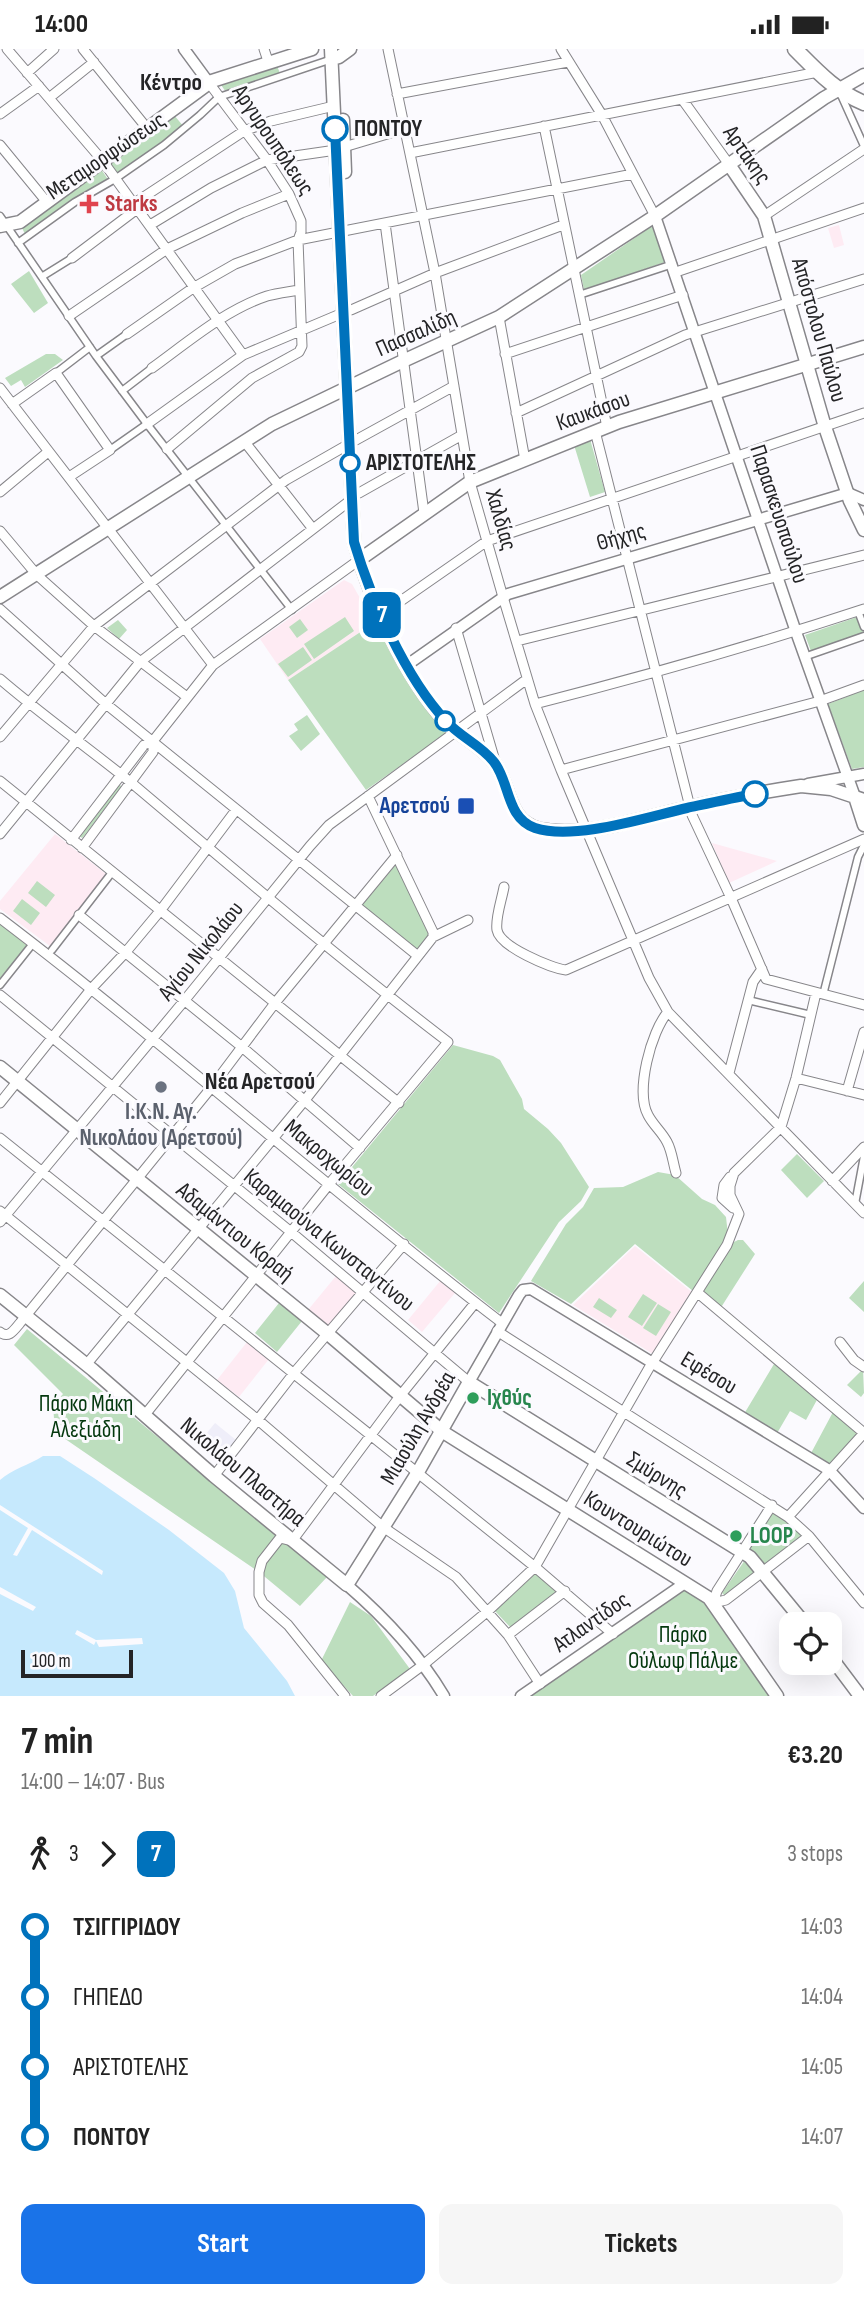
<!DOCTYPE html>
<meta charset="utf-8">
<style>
:root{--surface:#fff;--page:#f6f6f6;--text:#222;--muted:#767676;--accent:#1a73e8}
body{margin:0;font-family:"Sofia Sans Condensed",sans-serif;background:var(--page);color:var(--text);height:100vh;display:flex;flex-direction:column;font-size:26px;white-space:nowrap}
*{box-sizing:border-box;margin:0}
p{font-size:23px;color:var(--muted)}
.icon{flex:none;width:38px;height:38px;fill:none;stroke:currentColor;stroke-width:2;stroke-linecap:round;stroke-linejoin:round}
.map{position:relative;height:1647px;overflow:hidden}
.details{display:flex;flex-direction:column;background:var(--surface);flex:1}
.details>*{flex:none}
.badge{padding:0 14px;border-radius:10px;font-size:24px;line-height:46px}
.controls{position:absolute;left:779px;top:1563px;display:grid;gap:14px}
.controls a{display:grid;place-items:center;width:63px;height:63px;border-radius:14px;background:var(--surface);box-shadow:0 7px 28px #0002;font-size:35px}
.scale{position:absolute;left:21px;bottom:18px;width:112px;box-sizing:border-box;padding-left:7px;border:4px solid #242426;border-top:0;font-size:19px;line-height:24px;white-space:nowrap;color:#242426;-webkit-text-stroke:5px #fbfafe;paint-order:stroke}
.map>.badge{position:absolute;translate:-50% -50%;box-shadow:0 0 0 4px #fff}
.legs{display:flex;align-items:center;gap:10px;height:77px;padding:0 21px;font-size:23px}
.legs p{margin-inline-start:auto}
.headline{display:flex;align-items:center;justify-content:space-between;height:119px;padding:0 21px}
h1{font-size:38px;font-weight:700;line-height:52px}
.cta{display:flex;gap:14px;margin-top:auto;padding:14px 21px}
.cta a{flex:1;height:80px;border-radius:14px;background:var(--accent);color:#fff;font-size:28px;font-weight:700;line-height:80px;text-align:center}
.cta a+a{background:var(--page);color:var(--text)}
ul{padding:0 21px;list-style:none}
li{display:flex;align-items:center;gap:24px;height:70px;font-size:26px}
li i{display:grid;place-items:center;width:10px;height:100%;margin:0 9px;background:currentColor}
li i::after{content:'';width:18px;height:18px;margin:-9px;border:5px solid;border-radius:50%;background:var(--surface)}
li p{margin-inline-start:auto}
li:first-child i{background:linear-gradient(#0000 50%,currentColor 0)}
li:last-child i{background:linear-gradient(currentColor 50%,#0000 0)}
.status{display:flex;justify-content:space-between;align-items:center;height:49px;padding:0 35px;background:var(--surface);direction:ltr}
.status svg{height:19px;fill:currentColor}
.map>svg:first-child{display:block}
.built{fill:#efeef9}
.education{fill:#feebf3}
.green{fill:#bddebe}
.water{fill:#c6e9fd}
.pier{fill:#fbfafe}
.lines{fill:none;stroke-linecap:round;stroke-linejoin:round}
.pedestrian-casing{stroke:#87868a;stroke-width:9}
.minor-casing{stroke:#87868a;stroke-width:11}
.tertiary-casing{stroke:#87868a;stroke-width:13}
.secondary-casing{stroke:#87868a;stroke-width:15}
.primary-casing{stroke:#87868a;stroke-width:17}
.pedestrian{stroke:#fff;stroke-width:6}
.minor{stroke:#fff;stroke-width:9}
.tertiary{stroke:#fff;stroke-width:10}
.secondary{stroke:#fff;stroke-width:12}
.primary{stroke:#fff;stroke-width:14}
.line-1-casing{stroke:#fff;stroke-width:16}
.line-1{stroke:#0072bc;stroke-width:10}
.stop-1-dot{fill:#fff;stroke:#0072bc;stroke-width:3.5}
.health-dot{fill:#e0444e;stroke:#fbfafe;stroke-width:2.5}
.transit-dot{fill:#1a4fb4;stroke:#fbfafe;stroke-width:2.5}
.worship-dot{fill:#6b7280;stroke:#fbfafe;stroke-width:2.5}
.leisure-dot{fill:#2e9e5b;stroke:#fbfafe;stroke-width:2.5}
.labels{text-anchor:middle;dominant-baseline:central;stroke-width:6;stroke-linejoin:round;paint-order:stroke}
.stop-label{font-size:23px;font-weight:bold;fill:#242426;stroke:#fbfafe;text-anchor:start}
.street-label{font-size:23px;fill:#242426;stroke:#fbfafe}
.health-label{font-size:23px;font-weight:bold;fill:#be3a42;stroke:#fbfafe;text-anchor:start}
.transit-label{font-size:23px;font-weight:bold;fill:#164399;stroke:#fbfafe;text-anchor:end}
.worship-label{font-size:23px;font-weight:bold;fill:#5b616d;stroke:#fbfafe}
.leisure-label{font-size:23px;font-weight:bold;fill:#27864d;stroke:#fbfafe;text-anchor:start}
.park-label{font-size:23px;fill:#04380e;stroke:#fbfafe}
.neighbourhood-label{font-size:24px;font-weight:bold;fill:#242426;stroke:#fbfafe}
</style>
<div class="status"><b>14:00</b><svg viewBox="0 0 49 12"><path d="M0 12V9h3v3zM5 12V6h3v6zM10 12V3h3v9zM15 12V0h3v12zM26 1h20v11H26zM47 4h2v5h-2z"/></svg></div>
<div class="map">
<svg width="864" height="1647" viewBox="0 0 864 1647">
<rect width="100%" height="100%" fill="#fbfafe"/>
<path class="built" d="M215 1374 236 1391 218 1413 197 1396Z"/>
<path class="education" d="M839 176 844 196 834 199 828 179Z
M344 531 352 535 374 574 288 631 260 590Z
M55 785 106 825 50 897 0 860V852Z
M712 794 777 812 729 834Z
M635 1197 693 1244 653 1305 573 1256Z
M336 1227 358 1245 330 1279 308 1261Z
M441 1231 455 1244 422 1283 408 1271Z
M247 1293 269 1310 239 1348 217 1331Z"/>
<path class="green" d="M276 14 281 27 228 46 219 33Z
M174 66 184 78 119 126 108 111Z
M99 117 109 132 28 191 20 175Z
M652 177 665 213 584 241 581 226Z
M29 222 48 254 34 264 11 235Z
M46 305H55L63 311 25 338 21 331 11 337 5 329Z
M590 390 605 443 590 448 574 396Z
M860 567 864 587 812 605 805 586Z
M345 568 354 582 314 610 304 595Z
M300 570 308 581 297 589 289 578Z
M118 571 127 581 119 590 107 579Z
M374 574 446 685 366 741 288 631Z
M303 598 312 611 288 628 278 615Z
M864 641V718L852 720 828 655Z
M307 666 320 685 301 702 289 687 298 681 294 675Z
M119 735 122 738 84 787 82 789 79 787Z
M398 813 430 887 419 902 362 856Z
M37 832 55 846 46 858 28 844Z
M22 850 40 864 31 876 13 862Z
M0 875 28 897 0 929Z
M453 996 493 1007 500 1011 522 1050 524 1060 548 1080 561 1094 589 1138 581 1152 559 1173 499 1264 338 1135Z
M797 1105 824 1132 807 1149 781 1121Z
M658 1123 675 1126 702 1150 715 1156 726 1168 728 1186 693 1242 635 1195 571 1255 531 1232 566 1175 583 1158 594 1139 623 1138Z
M738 1191H743L755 1205 720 1260 702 1244 732 1194Z
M864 1232V1263L849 1249Z
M643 1245 657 1254 642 1277 628 1268Z
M599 1249 617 1261 611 1269 593 1258Z
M279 1254 302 1272 277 1303 255 1284Z
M658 1255 671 1263 656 1287 643 1279Z
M27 1280 280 1489 272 1503 284 1493 327 1528 300 1557 259 1523 55 1383 53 1356 63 1345 14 1296Z
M774 1315 818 1349 806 1371 790 1362 776 1386 744 1365Z
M863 1320 864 1344 861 1348 847 1336Z
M833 1363 859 1384 828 1417 810 1406Z
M773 1461 805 1488 766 1518 747 1499Z
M745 1511 759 1523 724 1546 722 1544Z
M536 1524 557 1542 511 1579 495 1562Z
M690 1541 710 1553 773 1647H529L681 1542Z
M350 1553 371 1567 410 1620 373 1647H353L321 1612Z"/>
<path class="water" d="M43 1407H60L94 1429 169 1481 224 1524 235 1542 244 1579 287 1632 295 1647H0V1431C12 1420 29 1416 43 1407Z"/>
<path class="pier" d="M0 1456 103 1522 102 1526 32 1481 17 1507 13 1506 28 1479 0 1461Z
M0 1538 36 1558 33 1562 0 1545Z
M77 1581 96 1591 142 1589 143 1595 99 1598 96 1592 94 1596 75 1585Z"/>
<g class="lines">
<g class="pedestrian-casing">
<path id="pedestrian" d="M841 46 864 97
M0 167 96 307 147 375 292 561
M18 194 75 153 115 130 164 96 200 66 219 48 332 10
M43 227 72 209
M579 246 673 215
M96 307 127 285
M56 324 90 298
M122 342 152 319
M110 401 147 375
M858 562 864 578
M804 608 864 587
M52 901 110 826
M0 936 31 897
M823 946 858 808 864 796
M748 951 811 966
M855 1155 864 1107"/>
</g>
<g class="minor-casing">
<path id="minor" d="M7 0 102 111 243 306
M83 0 146 78
M264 0 268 12
M388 0 435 224 470 433 503 548 535 655 561 721 649 929 668 963 864 1164
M561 0 602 66 655 167
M27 24 54 0
M397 45 568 13
M49 49 94 13
M682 50 728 114
M0 65 39 37
M544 77 607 378
M0 96 46 152
M344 98 404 80
M410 104 818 23
M133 155 244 82 271 72 334 57
M764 167 864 100
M385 174 424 464
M150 176 211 139 267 111 336 101
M72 209 137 160
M676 223 864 159
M351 261 435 224 563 176
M69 267 167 200 242 164 289 145
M499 268 525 411
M127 285 193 239 235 215 298 191 633 125
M505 305 683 246
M152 319C188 293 225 261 267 247 277 244 288 243 299 241
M0 339 213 616
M12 355 56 324 110 401 69 428
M516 364 685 286 864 230
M147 375 243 306 345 263
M595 382 692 766 731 849 766 930 864 956
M356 391 454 337
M244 392 313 480
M167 400 252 329 299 303 302 297 298 191 301 183V172L289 145 267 111 209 34
M0 443 48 403
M359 444 462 386
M0 482 37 526 94 577 187 648
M0 560 106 655 418 907
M382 565 487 492 864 364
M456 579 495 712
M517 592 864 506
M0 630C43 667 90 700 134 736 237 823 341 911 448 993L330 1134 144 1367
M535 655C645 627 755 596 864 560
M0 688 94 577 286 431 349 395
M561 721 820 652 864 636
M0 732 399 1054
M368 747 433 883V888
M0 785 140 613 352 450
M71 791 144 696 153 692 213 616 359 511
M82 799 153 703V692
M504 838C502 850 495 869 497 881 500 898 551 919 566 921L864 790
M79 866 242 998 360 1099
M0 869C171 999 331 1143 502 1274
M0 946 291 1183 469 1333
M668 963C651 982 635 1043 648 1066 653 1076 662 1083 667 1093 672 1102 673 1114 676 1124
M729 1024 753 933 762 920
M796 1029 864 1046
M847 1042 864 983
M0 1054 92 939 125 904 160 862 236 761
M0 1089 535 1518 613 1585
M730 1128 724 1136 722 1149 733 1159
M832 1132 864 1098
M0 1162 258 1371 383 1478 456 1528 508 1586 540 1635
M0 1173 184 952 310 797 329 776 527 630
M698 1244 864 1384
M497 1282 788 1468 809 1487 864 1554
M0 1283C9 1290 14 1281 20 1274L211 1039 275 954 397 806
M840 1293 854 1311 864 1318
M86 1316 305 1051 433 888 468 871
M214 1427 294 1324 404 1195
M772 1456 717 1542 713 1554 726 1551 809 1487
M788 1468 864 1384
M508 1586 565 1542
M345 1647 288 1576 263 1554 259 1546V1523L262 1512 280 1489 292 1492 400 1347 475 1254
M381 1647 423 1616 488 1562 535 1518 649 1319 727 1196 739 1165 730 1146V1137L734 1124 781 1078 796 1029 816 944"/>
</g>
<g class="tertiary-casing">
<path id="tertiary" d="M184 0 209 34
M655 167 796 583 855 748
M407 616 508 545 848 444 864 451
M808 735 864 725
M469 1333 519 1246 523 1241 531 1240 829 1421 864 1459
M347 1536C384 1568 419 1605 444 1647
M521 1647 685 1534"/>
</g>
<g class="secondary-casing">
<path id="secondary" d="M331 0 354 493C370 550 405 628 445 672 459 687 480 696 494 713 511 734 506 773 540 780 585 789 642 769 686 759 724 750 762 743 801 737L831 740 864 751
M332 10 339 8 350 0
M343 71 345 123
M728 114 764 167 825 378 850 452 864 481
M0 177 20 173 212 32 312 0
M359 511 470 433 619 373 864 298
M0 548 272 375 403 312 499 268 655 167 824 49 864 26
M855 748 864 776
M0 1018 328 1285 443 1383 709 1549 777 1647
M0 1246 93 1321 214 1427 347 1536 418 1423 469 1333 750 1508 805 1575
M830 1607 860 1647"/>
</g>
<g class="primary-casing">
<path id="primary" d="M795 0C816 21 836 43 864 54"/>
</g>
<use href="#pedestrian" class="pedestrian"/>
<use href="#minor" class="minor"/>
<use href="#tertiary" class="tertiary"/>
<use href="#secondary" class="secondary"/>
<use href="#primary" class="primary"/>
</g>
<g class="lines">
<g class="line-1-casing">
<path id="line-1" d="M335 80 354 493C371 550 405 628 446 672 460 688 481 696 494 713 510 733 506 769 535 779 574 792 647 768 687 759 710 754 732 749 755 745"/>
</g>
<use href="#line-1" class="line-1"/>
</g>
<g class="stop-1-dot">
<circle cx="335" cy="80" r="12"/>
<circle cx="350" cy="414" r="9"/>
<circle cx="445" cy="672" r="9"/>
<circle cx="755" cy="745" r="12"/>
</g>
<path class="health-dot" d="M85.5 144.5h7v7h7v7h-7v7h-7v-7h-7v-7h7z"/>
<rect class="transit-dot" x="457" y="748" width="18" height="18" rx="3.5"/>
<circle class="worship-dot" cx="161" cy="1038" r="7"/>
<g class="leisure-dot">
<circle cx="473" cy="1349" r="7"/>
<circle cx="736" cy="1487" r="7"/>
</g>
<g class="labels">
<g class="stop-label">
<text x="354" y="80">ΠΟΝΤΟΥ</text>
<text x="366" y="414">ΑΡΙΣΤΟΤΕΛΗΣ</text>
</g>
<g class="street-label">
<text transform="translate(273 91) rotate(56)">Αργυρουπόλεως</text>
<text transform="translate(747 106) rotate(55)">Αρτάκης</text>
<text transform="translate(106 107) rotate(-34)">Μεταμορφώσεως</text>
<text transform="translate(819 281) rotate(74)">Απόστολου Παύλου</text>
<text transform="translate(416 284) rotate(-24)">Πασσαλίδη</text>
<text transform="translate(593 362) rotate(-20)">Καυκάσου</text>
<text transform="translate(779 465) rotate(72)">Παρασκευοπούλου</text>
<text transform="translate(501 471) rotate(74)">Χαλδίας</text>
<text transform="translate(621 488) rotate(-16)">Θήχης</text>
<text transform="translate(201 902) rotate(-51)">Αγίου Νικολάου</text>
<text transform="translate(329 1109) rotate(39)">Μακροχωρίου</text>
<text transform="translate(235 1183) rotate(39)">Αδαμάντιου Κοραή</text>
<text transform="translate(329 1191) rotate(39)">Καραμαούνα Κωνσταντίνου</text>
<text transform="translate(709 1324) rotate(31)">Εφέσου</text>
<text transform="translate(418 1379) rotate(-60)">Μιαούλη Ανδρέα</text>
<text transform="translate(243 1423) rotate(40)">Νικολάου Πλαστήρα</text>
<text transform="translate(657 1426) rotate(32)">Σμύρνης</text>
<text transform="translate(638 1480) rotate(32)">Κουντουριώτου</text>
<text transform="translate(591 1573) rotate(-35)">Ατλαντίδος</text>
</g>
<g class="health-label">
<text x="105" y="155">Starks</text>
</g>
<g class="transit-label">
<text x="450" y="757">Αρετσού</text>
</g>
<g class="worship-label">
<text x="161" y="1063">Ι.Κ.Ν. Αγ.<tspan x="161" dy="26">Νικολάου (Αρετσού)</tspan></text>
</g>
<g class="leisure-label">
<text x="487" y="1349">Ιχθύς</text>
<text x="750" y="1487">LOOP</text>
</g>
<g class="park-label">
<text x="86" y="1355">Πάρκο Μάκη<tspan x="86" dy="26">Αλεξιάδη</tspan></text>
<text x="683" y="1586">Πάρκο<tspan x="683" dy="26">Ούλωφ Πάλμε</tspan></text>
</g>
<g class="neighbourhood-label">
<text x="171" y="33">Κέντρο</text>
<text x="260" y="1032">Νέα Αρετσού</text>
</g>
</g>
</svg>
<div class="controls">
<a><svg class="icon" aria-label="locate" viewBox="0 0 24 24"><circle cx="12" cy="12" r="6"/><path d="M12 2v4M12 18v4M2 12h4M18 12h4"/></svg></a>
</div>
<div class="scale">100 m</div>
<b class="badge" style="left:382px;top:566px;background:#0072bc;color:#fff">7</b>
</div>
<section class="details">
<div class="headline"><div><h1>7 min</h1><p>14:00 – 14:07 · Bus</p></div><b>€3.20</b></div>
<div class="legs"><svg class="icon" aria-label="walk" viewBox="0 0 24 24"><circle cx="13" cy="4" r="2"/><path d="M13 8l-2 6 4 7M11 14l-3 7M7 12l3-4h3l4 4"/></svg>3<svg class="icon" aria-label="forward" viewBox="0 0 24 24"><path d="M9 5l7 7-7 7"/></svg><b class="badge" style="background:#0072bc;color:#fff">7</b><p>3 stops</p></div>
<ul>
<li><i style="color:#0072bc"></i><b>ΤΣΙΓΓΙΡΙΔΟΥ</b><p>14:03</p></li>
<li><i style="color:#0072bc"></i><span>ΓΗΠΕΔΟ</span><p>14:04</p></li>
<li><i style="color:#0072bc"></i><span>ΑΡΙΣΤΟΤΕΛΗΣ</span><p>14:05</p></li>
<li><i style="color:#0072bc"></i><b>ΠΟΝΤΟΥ</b><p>14:07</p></li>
</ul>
<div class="cta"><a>Start</a><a>Tickets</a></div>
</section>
